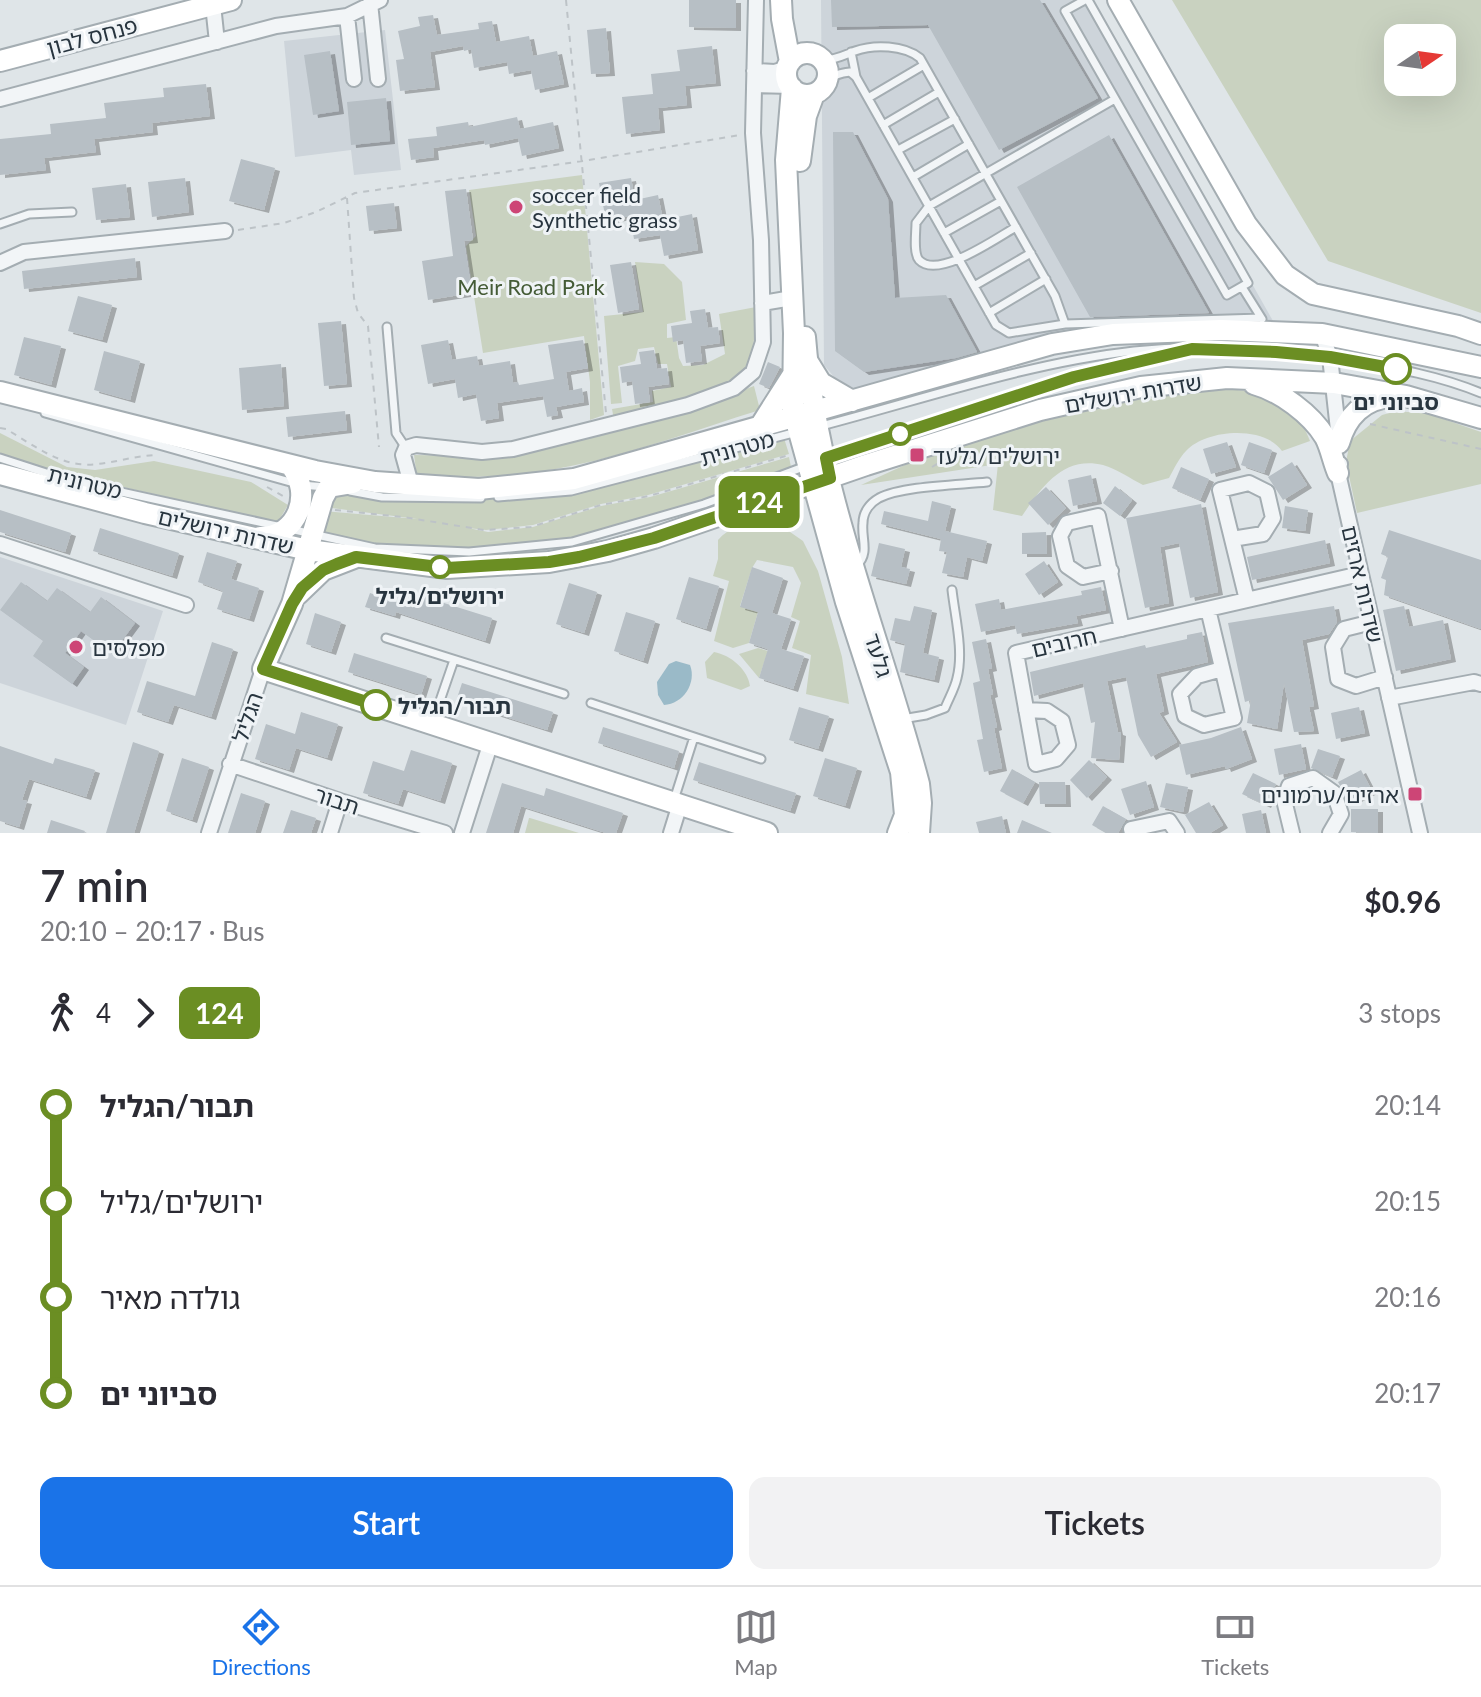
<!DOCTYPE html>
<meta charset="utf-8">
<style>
:root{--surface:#fff;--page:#f2f2f3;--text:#2b2b33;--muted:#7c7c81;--line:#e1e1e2;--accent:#1a73e8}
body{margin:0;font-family:Lato,"Noto Sans Hebrew",sans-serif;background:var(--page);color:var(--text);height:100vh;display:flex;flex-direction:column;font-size:30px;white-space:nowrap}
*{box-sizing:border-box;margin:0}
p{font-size:26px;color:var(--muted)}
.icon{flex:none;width:44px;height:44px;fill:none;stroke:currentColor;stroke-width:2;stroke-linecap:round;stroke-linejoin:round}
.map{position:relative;height:833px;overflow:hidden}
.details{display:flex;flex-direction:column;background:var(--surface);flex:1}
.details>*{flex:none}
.badge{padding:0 16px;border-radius:12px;font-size:28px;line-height:52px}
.needle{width:52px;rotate:77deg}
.buttons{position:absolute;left:1384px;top:24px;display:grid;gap:16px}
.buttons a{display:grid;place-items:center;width:72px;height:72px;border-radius:16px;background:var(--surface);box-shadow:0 8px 32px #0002;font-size:40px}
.map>.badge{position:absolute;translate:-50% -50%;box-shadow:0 0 0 4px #fff}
.legs{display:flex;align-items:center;gap:12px;height:88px;padding:0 40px;font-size:26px}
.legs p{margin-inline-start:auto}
.head{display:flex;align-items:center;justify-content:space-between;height:136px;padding:0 40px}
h1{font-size:44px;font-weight:600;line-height:60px}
.primary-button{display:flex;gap:16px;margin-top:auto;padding:16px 40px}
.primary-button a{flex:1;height:92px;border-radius:16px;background:var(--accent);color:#fff;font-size:32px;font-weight:600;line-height:92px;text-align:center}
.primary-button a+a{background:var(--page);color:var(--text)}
ul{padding:0 40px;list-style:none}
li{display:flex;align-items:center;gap:28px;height:96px;font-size:30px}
li i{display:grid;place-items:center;width:12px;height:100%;margin:0 10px;background:currentColor}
li i::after{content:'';width:20px;height:20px;margin:-10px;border:6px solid;border-radius:50%;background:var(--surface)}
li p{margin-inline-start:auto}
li:first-child i{background:linear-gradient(#0000 50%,currentColor 0)}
li:last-child i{background:linear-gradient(currentColor 50%,#0000 0)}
.tab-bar{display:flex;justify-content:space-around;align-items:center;height:112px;border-top:2px solid var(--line);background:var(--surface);font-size:22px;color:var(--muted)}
.tab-bar a{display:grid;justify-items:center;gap:4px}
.tab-bar .current{color:var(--accent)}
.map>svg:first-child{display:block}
.built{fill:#cdd4da}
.green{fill:#c9d2c0;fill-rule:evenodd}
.water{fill:#9abac8}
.building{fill:#b7bfc5;filter:url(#shadow)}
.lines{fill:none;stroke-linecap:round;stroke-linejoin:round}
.lane-casing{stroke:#a4adb2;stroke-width:11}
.street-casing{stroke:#a4adb2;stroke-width:18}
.secondary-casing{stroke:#a4adb2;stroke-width:24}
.path{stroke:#bdc3c7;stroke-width:2;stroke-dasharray:6 6;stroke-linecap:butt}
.lane{stroke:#f2f5f7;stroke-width:7}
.street{stroke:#f2f5f7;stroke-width:14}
.secondary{stroke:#fff;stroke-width:20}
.line-1-casing{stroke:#fff;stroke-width:18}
.line-1{stroke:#6b8e23;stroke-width:12}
.poi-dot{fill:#cd4576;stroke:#eff3f6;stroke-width:3}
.stop-1-dot{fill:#fff;stroke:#6b8e23;stroke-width:4}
.labels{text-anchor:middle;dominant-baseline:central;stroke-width:6;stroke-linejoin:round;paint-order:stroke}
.street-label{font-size:22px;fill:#28353f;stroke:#eff3f6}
.poi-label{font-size:22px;fill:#28353f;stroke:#eff3f6;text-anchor:start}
.park-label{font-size:22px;fill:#445b36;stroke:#eff3f6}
.stop-label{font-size:22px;font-weight:bold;fill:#28353f;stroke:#eff3f6}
</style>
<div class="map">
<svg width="1481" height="833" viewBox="0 0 1481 833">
<defs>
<filter id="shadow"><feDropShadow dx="5" dy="3" stdDeviation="0" flood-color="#0004"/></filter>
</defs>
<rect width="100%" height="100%" fill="#dfe5e8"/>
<path class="built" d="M821 0H1092L1277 328 1057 336 854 388 835 378 824 365Z
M385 30 401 170 354 175 351 150 295 157 284 41Z
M0 557 163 611 126 725 0 683Z"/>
<path class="green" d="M1172 0H1481V313L1328 261ZM1398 38H1442V82H1398Z
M582 175 604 415 590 420V382L584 336 483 353 466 246 476 236 469 190Z
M635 262 664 264 682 282 686 320 667 324V338L676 337 679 358 683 366 703 365 725 354 719 314 756 307C755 320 755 353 749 363 728 397 651 410 614 420L612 409 653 402 652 391 671 387 667 364H658L654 347 638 349 635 361 618 366 622 403 611 404 604 316 643 312Z
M754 386 760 410C698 429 635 453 571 466 520 477 468 478 417 477L414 455 473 456 727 396Z
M1168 390C1223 390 1287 378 1310 441L1282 451C1264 425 1206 429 1186 451 1179 458 1174 469 1169 478L1143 485C1131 479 1117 469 1103 465 1063 455 1041 488 1022 516L993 510 998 464 861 485 951 444 1046 412Z
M1397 411 1429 414 1481 432V484L1357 513 1346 462 1350 441 1382 415Z
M0 433 67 467 95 470 154 461 251 482 288 505 278 522 52 471 0 454Z
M783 435 789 454 648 495 601 504 533 525 486 530 468 528 488 532 533 527 601 506 650 497 789 457 792 472 700 505 572 542 469 552 375 548 318 533 323 511 417 519 324 507 334 491 382 497 571 491Z
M770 518 803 541 818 571 842 657 849 704 806 694 811 655 792 648 800 621 791 617 801 583 793 567 757 560 752 568 740 606 758 612 749 643 733 648 714 641 729 581 713 576 718 559V540C730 526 752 521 770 518Z
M758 648 768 651 759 678 739 654Z
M714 652C731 655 748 670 750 686L741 690 707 678 705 662Z
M529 818H530L579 833H525Z"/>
<path class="water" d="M676 661 690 665C697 683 683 704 664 705L658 695 657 682 669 664Z"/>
<path class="building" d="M689 0H736V28L689 27Z
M831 0H1040L1098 98 999 150 928 25 832 27Z
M433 15 437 35 479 29 478 23 492 21 496 42 529 36 533 56 557 51 564 84 535 90 531 70 509 74 507 62 474 68 471 49 464 51 463 46 430 52 435 87 400 91 396 60 404 59 398 31 420 26 418 17Z
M606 28 610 73 591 74 587 30Z
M712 46 716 83 685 86 687 105 658 108 660 130 626 134 622 97 653 94 651 74 680 71 677 50Z
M330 51 339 111 313 115 304 55Z
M206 84 210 116 152 123 153 132 94 139 96 152 44 158 46 170 0 175V139L51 134 50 124 106 118 104 103 164 97 163 88Z
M386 98 390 141 351 145 347 102Z
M517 117 520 129 553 122 559 148 522 156 518 138 485 145 484 140 433 148 434 157 411 160 408 139 437 136 436 127 468 122 469 127Z
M833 132H853L888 199 895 298 946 295 977 352 956 358 864 372 835 351Z
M1109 135 1209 313 1090 317 1017 187Z
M241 159 275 168 264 210 229 201Z
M185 178 189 212 152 217 148 182Z
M631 178 635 200 658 195 663 220 692 214 698 250 664 256 660 235 634 239 630 216 606 221 599 183Z
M126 184 130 217 96 220 92 188Z
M466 189 473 240 464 241 472 293 428 300 422 261 453 256 445 191Z
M394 203 397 228 369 231 366 206Z
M135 258 137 277 24 289 22 271Z
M631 262 639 309 618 313 610 265Z
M78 296 112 305 102 340 68 331Z
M705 309 708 328 718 327 720 343 700 346 702 361 686 363 683 340 673 342 671 326 692 323 690 311Z
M341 321 347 384 324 386 318 323Z
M24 337 61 346 51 385 14 375Z
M448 340 452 360 477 356 479 366 510 361 513 383 518 382 519 385 554 379 548 345 583 340 588 368 566 372 569 391 582 388 584 402 556 407 558 415 547 417 543 396 497 403 499 418 481 421 476 394 458 398 455 379 428 384 421 345Z
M654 350 657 369 667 368 669 384 648 387 650 402 635 404 632 381 622 383 620 367 641 364 639 352Z
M104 351 140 361 130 400 94 390Z
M768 362 780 367 769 388 759 384Z
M281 364 284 406 242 410 239 368Z
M345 411 347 430 288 437 286 417Z
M1227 442 1236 467 1211 474 1203 449Z
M1249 442 1272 450 1264 473 1241 465Z
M1292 462 1307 485 1283 500 1268 477Z
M1181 467 1209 479 1200 500 1172 488Z
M1091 475 1097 501 1073 506 1068 480Z
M1115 486 1132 500 1120 516 1103 503Z
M1046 487 1066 508 1048 525 1028 503Z
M932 501 951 506 945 531 987 541 982 561 967 557 963 577 942 573 947 552 939 551 941 539 881 524 884 511 928 521Z
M1201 504 1218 592 1190 598 1179 543 1160 547 1169 603 1145 608 1126 518Z
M1285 506 1308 510 1305 531 1282 528Z
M0 510 71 533 65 552 0 532Z
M100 528 179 553 172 576 93 551Z
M1389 530 1481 560V629L1384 595 1386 580 1381 578 1388 557 1381 554Z
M1046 532 1047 554H1022V533Z
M1325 540 1330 563 1252 580 1247 557Z
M879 543 905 549 901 567 910 569 906 584 871 576Z
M207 552 237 561 231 579 259 588 249 619 217 609 223 591 198 582Z
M1044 561 1058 582 1039 595 1025 574Z
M752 567 783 578 772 613 791 619 781 649 804 656 793 689 759 678 768 649 749 643 758 612 740 607Z
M689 577 719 586 706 629 676 619Z
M21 582 47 601 57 588 90 612 101 597 135 623 112 654 81 631 65 653 84 667 72 684 33 656 43 641 0 610Z
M569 583 597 592 584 633 556 624Z
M1101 587 1106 610 1076 616 1078 623 1017 634 1015 625 981 632 975 604 999 599 1001 610 1082 595 1081 591Z
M370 593 407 606 412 593 492 618 485 641 396 612 395 616 365 607Z
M914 606 932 610 923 653 939 657 934 680 900 672 905 644 890 640 895 618 910 621Z
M1334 606 1337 622 1329 634 1302 640 1314 706 1309 707 1314 731 1294 732 1284 683 1277 729 1247 723 1251 700 1245 702 1228 623Z
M1404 606 1409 627 1443 620 1451 659 1396 671 1383 610Z
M626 612 655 621 643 661 614 651Z
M315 613 341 622 331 652 306 644Z
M1202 632 1208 662 1156 674 1164 711 1159 713 1177 742 1151 757 1138 735 1126 677 1107 681 1118 732 1121 733 1119 760 1091 758 1095 722 1091 723 1083 683 1034 696 1030 672 1145 645 1146 648 1187 639V635Z
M986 639 992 668 988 669 993 694 990 695 997 727 994 728 1002 768 984 772 977 740 983 739 973 683 980 681 972 642Z
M212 642 233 649 211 717 174 705 168 722 137 712 147 681 195 696Z
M354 653 427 676 421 695 348 672Z
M462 683 553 712 547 730 456 701Z
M799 707 829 716 818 749 789 740Z
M1359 707 1365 733 1336 739 1331 713Z
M301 712 338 724 327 758 296 748 289 770 255 759 266 724 295 734Z
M603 727 679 751 674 768 598 743Z
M1241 727 1252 759 1226 769 1225 766 1186 775 1179 745 1211 738Z
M133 742 159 751 134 833H106Z
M1301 744 1306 769 1279 775 1274 749Z
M0 746 53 764 55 758 95 770 86 797 29 779 22 800 27 801 19 827 0 821Z
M1318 749 1340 756 1332 777 1311 768Z
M411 750 452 763 440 801 403 789 398 804 363 793 373 761 404 771Z
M182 758 209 767 192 820 166 811Z
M825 758 857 768 845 806 813 796Z
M1089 760 1107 777 1087 798 1070 780Z
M699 762 796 793 790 811 693 780Z
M1012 769 1035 782 1023 803 1000 791Z
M1361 770 1372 791 1349 803 1338 782Z
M1253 773 1276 784 1266 805 1242 794Z
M1146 781 1154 807 1130 815 1121 789Z
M1039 782H1065L1066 804H1040Z
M502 783 544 796 546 788 623 813 616 833H606L521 806 513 833H486Z
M1166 783 1188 787 1183 812 1160 807Z
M241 793 265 801 255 833H228Z
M1209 802 1223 825 1210 833H1196L1185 815Z
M1103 806 1126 819 1118 833H1106L1092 825Z
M1351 809H1378V833L1351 832Z
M291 810 316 818 311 833H283Z
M1261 810 1266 833H1246L1242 814Z
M1002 816 1006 833H979L976 822Z
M51 820 85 831 84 833H47Z
M1022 820 1052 833H1017Z"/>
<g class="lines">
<g class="lane-casing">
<path id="lane" d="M1085 0 1065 11 1227 295 1248 283 1088 0
M851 52 856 77
M823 60C836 60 844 55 855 51 874 44 904 45 920 58L1055 296 1065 324
M826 83C834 75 840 73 850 72L856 77 996 325 1009 333 1065 324 1261 318
M868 98 924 65
M883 125 939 92
M898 150 955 119
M913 177 969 144
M0 224 29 214 72 212
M1016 227C998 237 938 280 919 260 913 253 916 232 916 223L929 206 1115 99
M944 233 1001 201
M974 286 1031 253
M1242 287 1262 319
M989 313 1046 279
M387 327 396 433 406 448
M45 413 301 485 326 487
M821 426C924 399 1028 363 1134 351 1205 343 1281 350 1352 361 1396 368 1440 376 1481 393
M0 458 71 481 277 526
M825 458 1074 377 1177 352
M350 491 382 497 481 498
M498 497 571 491 797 432
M290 529 375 548 469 552 572 542 704 504 806 466
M857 565C870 553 861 538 863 523 863 512 870 503 879 498 902 486 959 485 987 482
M386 638 564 694
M591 703 761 759
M902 719 926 715 945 708C949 698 955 688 957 678 964 651 955 617 952 590
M433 721 454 660
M674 800 694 737"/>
</g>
<g class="street-casing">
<path id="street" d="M370 3 378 79
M213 5 217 42
M347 16 354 79
M754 71 775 72 787 68
M754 85 791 86
M0 99 276 26 347 16 380 0
M0 263 24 252 225 231
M762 303 792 298
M1322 334 1330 357 1339 439
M1340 464 1338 473 1420 833
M411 484 403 455 406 448 416 445 482 452 513 449 688 405 734 388 753 372 763 342 761 240 753 133 756 0
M1232 539 1263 534 1273 518 1267 492 1249 483 1220 490 1247 600
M0 544 186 605
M1111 571 1083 577 1067 566 1060 536 1067 523 1098 516 1122 629
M1208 609 1234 718 1204 725 1185 716 1180 694 1197 676 1222 669
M1372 622 1344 629 1333 647 1338 679 1356 686 1385 677
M1389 698 1474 682 1481 684
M1026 710 1047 711 1062 721 1068 745 1056 759 1036 764 1016 653 1360 574
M230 764 340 801 445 833
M209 833 263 669
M330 833 340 801
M462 833 491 742
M671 833 680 804
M1132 833 1131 829 1169 821 1177 833
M1292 833 1284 800 1289 786 1313 778 1334 793 1341 814 1330 833"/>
</g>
<g class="secondary-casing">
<path id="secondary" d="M781 0 782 19 790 62
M1118 0 1246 224 1285 275 1313 294 1458 326 1481 334
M786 74a21 21 0 1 1 42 0a21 21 0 1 1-42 0Z
M0 61 231 0
M792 88 786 160 794 333 793 410 846 602 901 772 905 815 898 833
M800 161 806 116 814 94
M805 337C817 490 880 636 919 784L921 803 919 833
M808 362 821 383 852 401
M1254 384C1280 391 1311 414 1325 437 1331 448 1333 462 1338 473
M0 392 315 471 375 482 479 489 574 479 1052 344 1113 334 1221 330 1322 334 1481 367
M759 428 792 376
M1339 443C1346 417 1364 398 1392 397
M0 474 145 513 308 550 447 568 549 562 608 551 654 538 866 465 1040 410 1141 387 1227 378 1334 383 1406 396 1481 418
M353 483 329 487 323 498 292 604 263 669 767 833
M260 537C298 537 313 494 291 466
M298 594 323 570 354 558"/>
</g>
<path class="path" d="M566 0 606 413
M347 198 354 298 358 313 368 326 379 447
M238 230 284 223 316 212 355 193 583 161 740 135
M1370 424 1481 449
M0 428 6 429C35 446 63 469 98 464 117 462 135 456 155 455
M932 467 949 457
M267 487 283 496
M335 510 403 517 484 530 531 527 601 505 649 496 789 455"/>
<use href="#lane" class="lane"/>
<use href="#street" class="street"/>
<use href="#secondary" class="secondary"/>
</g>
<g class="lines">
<g class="line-1-casing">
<path id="line-1" d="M376 705 263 669 292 604 302 588 323 570 337 564 356 557 447 568 549 562 579 557 654 538 830 478 826 458 1074 377 1192 349 1276 352 1330 357 1396 369"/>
</g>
<use href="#line-1" class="line-1"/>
</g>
<g class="poi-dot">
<circle cx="516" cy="207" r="8"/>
<rect x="909" y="447" width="16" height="16" rx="4"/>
<circle cx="76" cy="647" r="8"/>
<rect x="1407" y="786" width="16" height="16" rx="4"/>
</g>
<g class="stop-1-dot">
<circle cx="1396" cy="369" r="14"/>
<circle cx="900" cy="434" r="10"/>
<circle cx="440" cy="567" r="10"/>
<circle cx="376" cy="705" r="14"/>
</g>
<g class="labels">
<g class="street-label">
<text transform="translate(92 36) rotate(-15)">פנחס לבון</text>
<text transform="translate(1133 393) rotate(-10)">שדרות ירושלים</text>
<text transform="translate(737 448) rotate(-16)">מטרונית</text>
<text transform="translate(85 482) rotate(14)">מטרונית</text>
<text transform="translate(226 531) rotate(13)">שדרות ירושלים</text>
<text transform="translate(1363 584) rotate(77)">שדרות ארזים</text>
<text transform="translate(1064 642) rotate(-13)">חרובים</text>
<text transform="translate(879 655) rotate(72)">גלעד</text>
<text transform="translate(247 717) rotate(-71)">הגליל</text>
<text transform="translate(337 800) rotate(18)">תבור</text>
</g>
<g class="poi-label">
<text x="532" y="194">soccer field<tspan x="532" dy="25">Synthetic grass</tspan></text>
<text x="933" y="455">ירושלים/גלעד</text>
<text x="92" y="647">מפלסים</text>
<text x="1399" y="794" text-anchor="end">ארזים/ערמונים</text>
</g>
<g class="park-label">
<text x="531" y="286">Meir Road Park</text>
</g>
<g class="stop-label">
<text x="1396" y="401">סביוני ים</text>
<text x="440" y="595">ירושלים/גליל</text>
<text x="398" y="705" text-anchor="start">תבור/הגליל</text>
</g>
</g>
</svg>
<div class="buttons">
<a><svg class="needle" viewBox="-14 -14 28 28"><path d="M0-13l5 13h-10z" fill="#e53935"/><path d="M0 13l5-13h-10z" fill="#7c7c81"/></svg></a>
</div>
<b class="badge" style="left:759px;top:502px;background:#6b8e23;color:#fff">124</b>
</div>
<section class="details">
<div class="head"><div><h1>7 min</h1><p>20:10 – 20:17 · Bus</p></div><b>$0.96</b></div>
<div class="legs"><svg class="icon" aria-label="walk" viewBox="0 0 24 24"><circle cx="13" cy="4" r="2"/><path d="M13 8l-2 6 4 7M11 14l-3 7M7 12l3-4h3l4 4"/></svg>4<svg class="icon" aria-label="forward" viewBox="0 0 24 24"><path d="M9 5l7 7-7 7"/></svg><b class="badge" style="background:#6b8e23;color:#fff">124</b><p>3 stops</p></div>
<ul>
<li><i style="color:#6b8e23"></i><b>תבור/הגליל</b><p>20:14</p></li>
<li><i style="color:#6b8e23"></i><span>ירושלים/גליל</span><p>20:15</p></li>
<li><i style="color:#6b8e23"></i><span>גולדה מאיר</span><p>20:16</p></li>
<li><i style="color:#6b8e23"></i><b>סביוני ים</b><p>20:17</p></li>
</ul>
<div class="primary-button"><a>Start</a><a>Tickets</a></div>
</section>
<nav class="tab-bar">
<a class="current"><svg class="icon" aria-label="directions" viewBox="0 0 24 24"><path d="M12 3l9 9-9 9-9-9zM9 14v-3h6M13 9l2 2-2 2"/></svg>Directions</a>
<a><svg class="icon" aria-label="map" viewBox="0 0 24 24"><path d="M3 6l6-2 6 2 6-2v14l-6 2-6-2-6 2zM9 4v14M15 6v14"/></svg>Map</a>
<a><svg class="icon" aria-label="tickets" viewBox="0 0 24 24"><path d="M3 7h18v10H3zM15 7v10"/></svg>Tickets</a>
</nav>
